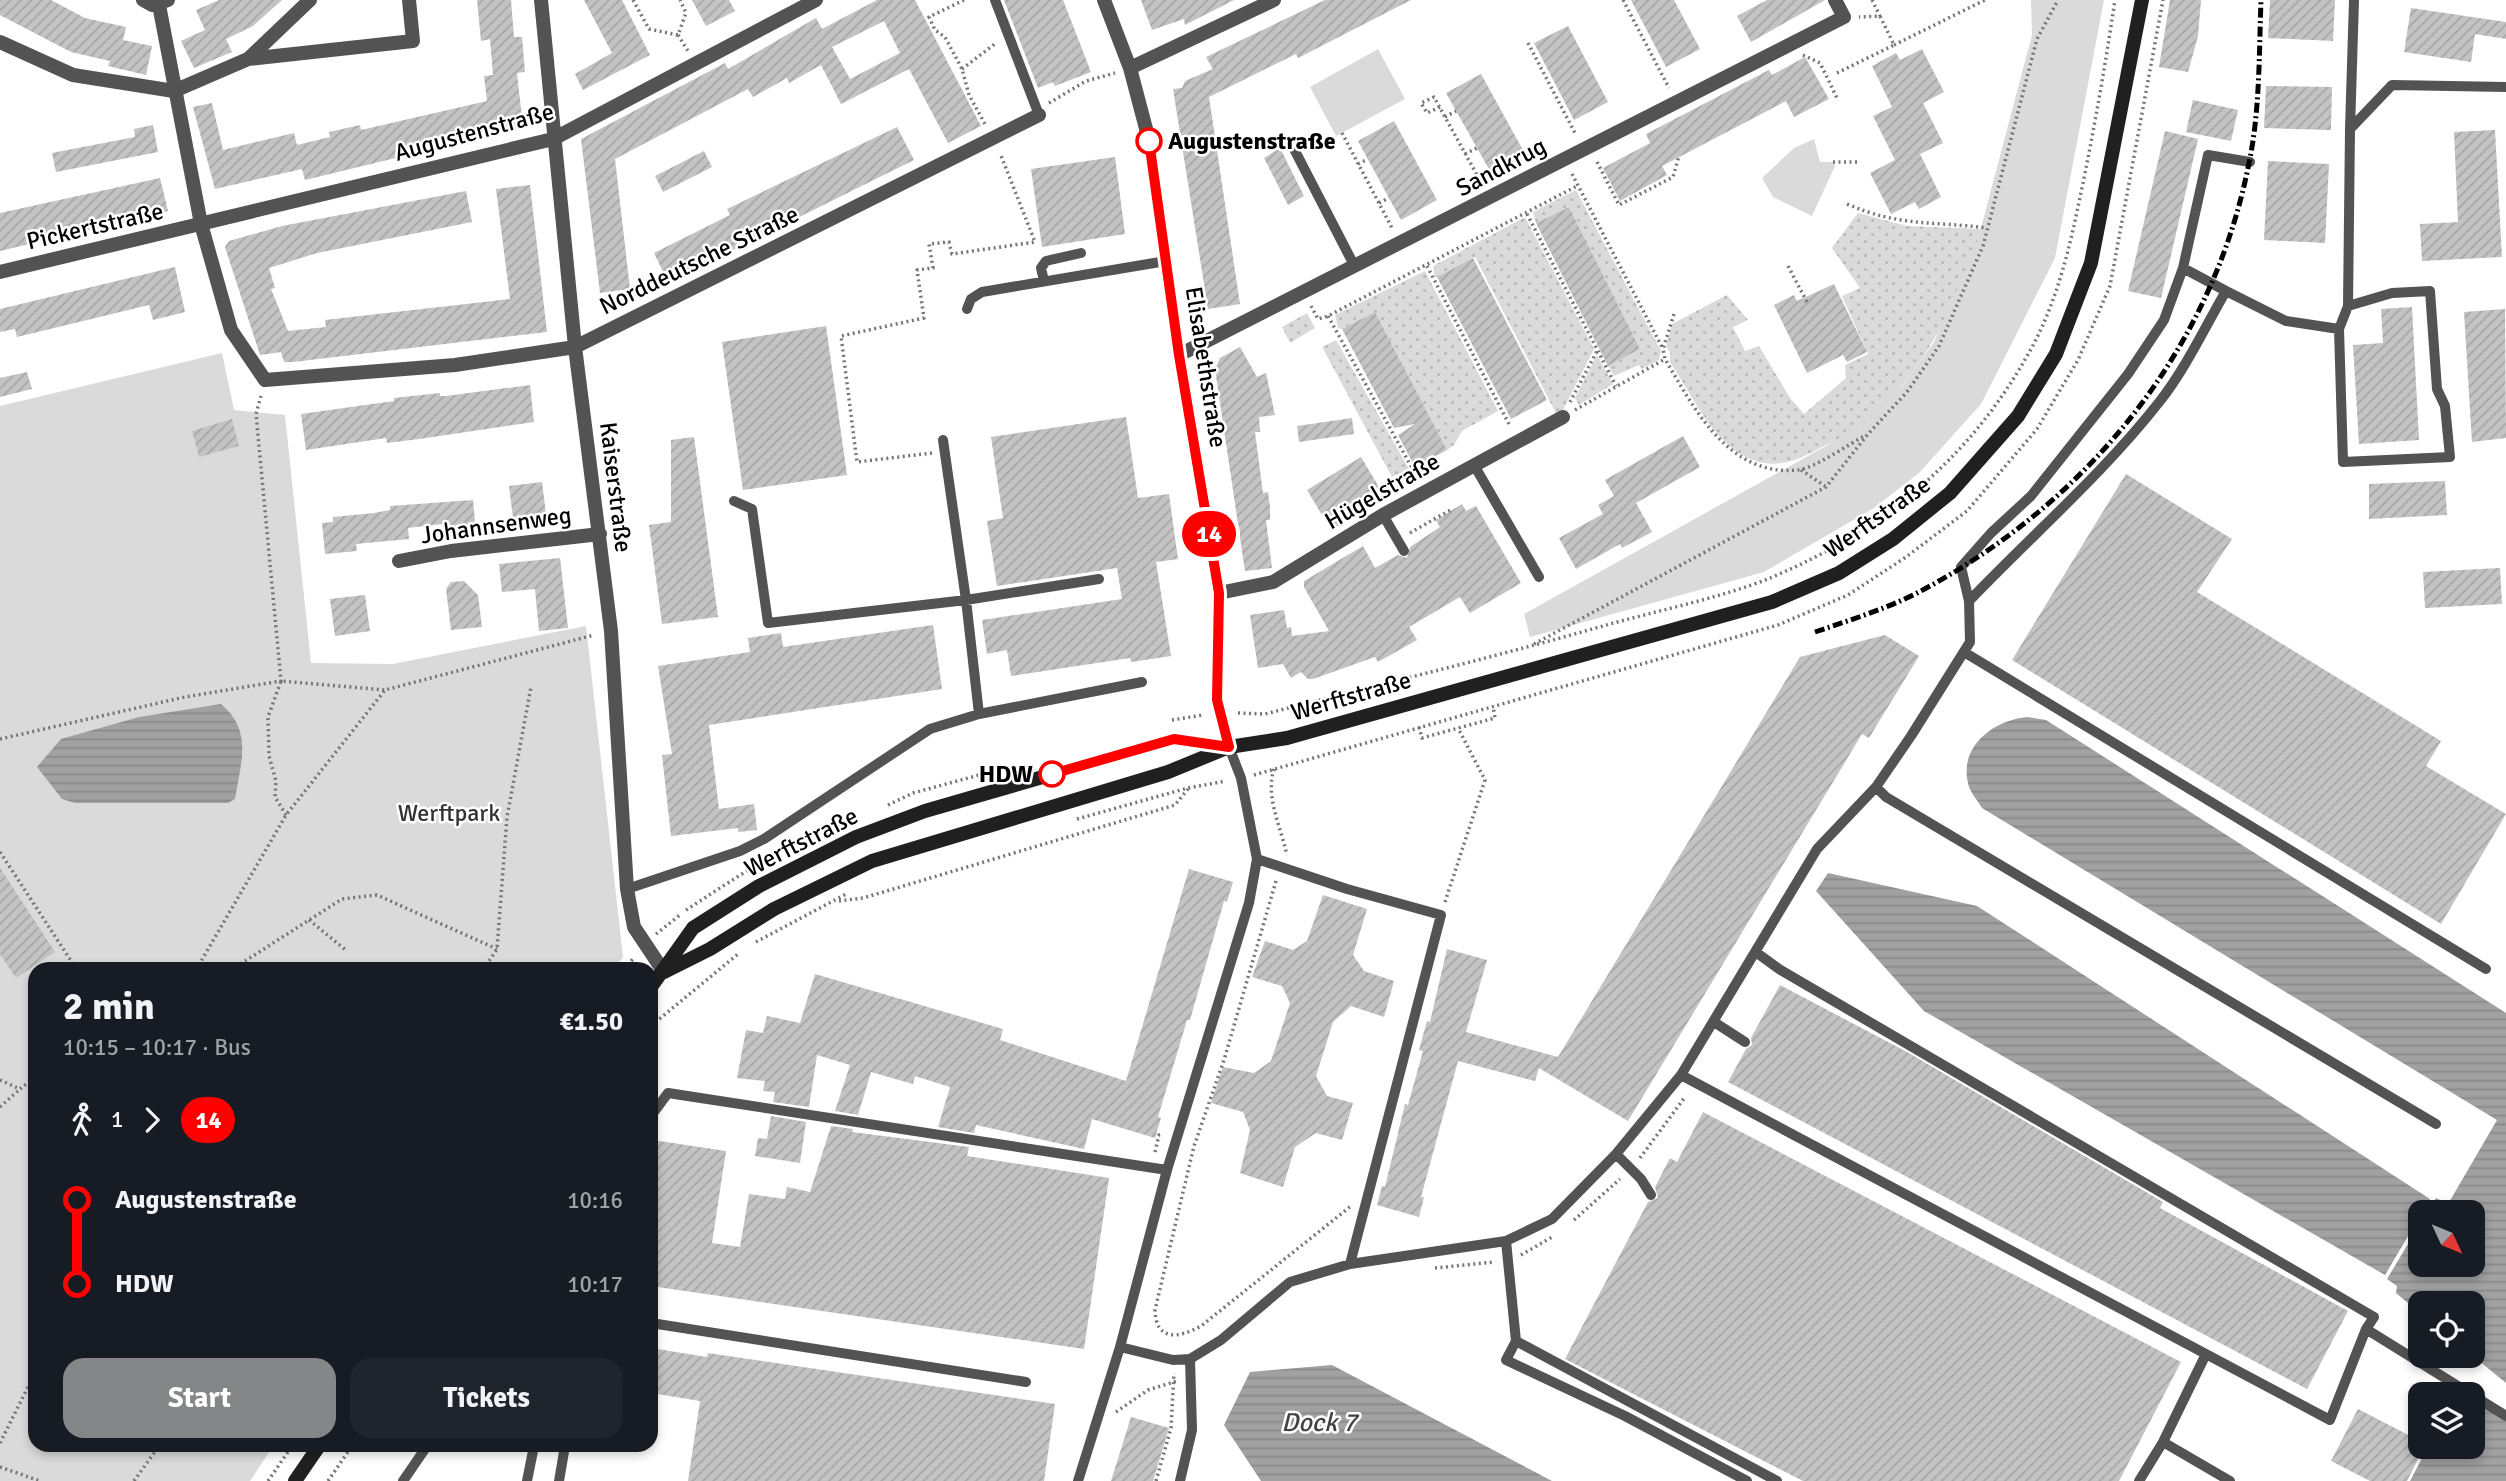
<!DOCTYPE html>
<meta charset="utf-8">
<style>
:root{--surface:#171b24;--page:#20242c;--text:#f1f3f6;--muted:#9ea1a6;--accent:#858687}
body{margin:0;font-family:Signika,sans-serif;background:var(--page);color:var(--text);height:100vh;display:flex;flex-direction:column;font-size:26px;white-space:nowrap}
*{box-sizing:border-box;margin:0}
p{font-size:23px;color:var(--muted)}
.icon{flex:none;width:38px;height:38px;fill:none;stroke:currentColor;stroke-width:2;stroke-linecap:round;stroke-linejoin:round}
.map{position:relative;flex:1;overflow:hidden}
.sheet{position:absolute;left:28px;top:962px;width:630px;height:490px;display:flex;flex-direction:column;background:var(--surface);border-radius:21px;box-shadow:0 4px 10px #0003}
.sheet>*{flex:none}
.badge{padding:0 14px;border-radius:23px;font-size:24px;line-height:46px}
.needle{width:46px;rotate:134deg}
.controls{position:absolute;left:2408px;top:1200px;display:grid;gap:14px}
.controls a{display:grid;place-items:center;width:77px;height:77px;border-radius:14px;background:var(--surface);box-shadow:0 4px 10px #0003;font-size:35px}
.map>.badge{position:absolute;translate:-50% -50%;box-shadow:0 0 0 4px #fff}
.legs{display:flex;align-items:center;gap:10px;height:77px;padding:0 35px;font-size:23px}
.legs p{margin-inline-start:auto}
.headline{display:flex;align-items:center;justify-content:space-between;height:119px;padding:0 35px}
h1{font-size:38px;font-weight:700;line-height:52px}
.button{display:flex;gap:14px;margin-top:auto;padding:14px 35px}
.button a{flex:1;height:80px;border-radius:21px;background:var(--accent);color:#fff;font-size:28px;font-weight:700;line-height:80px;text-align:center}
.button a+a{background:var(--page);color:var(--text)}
ul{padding:0 35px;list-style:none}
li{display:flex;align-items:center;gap:24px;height:84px;font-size:26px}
li i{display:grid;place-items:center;width:10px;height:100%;margin:0 9px;background:currentColor}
li i::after{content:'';width:18px;height:18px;margin:-9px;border:5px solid;border-radius:50%;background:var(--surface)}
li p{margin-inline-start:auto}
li:first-child i{background:linear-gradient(#0000 50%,currentColor 0)}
li:last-child i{background:linear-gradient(currentColor 50%,#0000 0)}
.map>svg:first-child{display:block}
.grass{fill:url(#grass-dots)}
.park{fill:#dadada}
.water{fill:url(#water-rules)}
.building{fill:url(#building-hatch);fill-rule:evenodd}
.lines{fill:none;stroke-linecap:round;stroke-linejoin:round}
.path{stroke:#757575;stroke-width:3.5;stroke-dasharray:2 3.5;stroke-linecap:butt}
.lane{stroke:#535353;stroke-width:10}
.street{stroke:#535353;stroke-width:14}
.secondary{stroke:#202020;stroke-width:14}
.rail{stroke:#000;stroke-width:5;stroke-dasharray:10 3.5 2 3.5;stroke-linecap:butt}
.line-1-casing{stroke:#fff;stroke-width:16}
.line-1{stroke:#f00;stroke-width:10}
.stop-1-dot{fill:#fff;stroke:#f00;stroke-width:3.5}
.labels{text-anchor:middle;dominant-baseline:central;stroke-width:5;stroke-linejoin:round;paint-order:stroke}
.street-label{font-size:24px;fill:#000;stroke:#fff}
.stop-label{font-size:24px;font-weight:bold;fill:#000;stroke:#fff;text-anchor:start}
.park-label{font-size:24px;fill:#313131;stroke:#fff}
.water-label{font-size:26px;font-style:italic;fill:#424242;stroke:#fff}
</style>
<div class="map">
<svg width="2506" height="1481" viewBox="0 0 2506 1481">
<defs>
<pattern id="grass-dots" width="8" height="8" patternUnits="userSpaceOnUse" patternTransform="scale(1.75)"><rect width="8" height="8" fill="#dadada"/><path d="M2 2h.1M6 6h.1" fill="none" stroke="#b9b9b9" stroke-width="1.8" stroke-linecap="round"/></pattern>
<pattern id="water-rules" width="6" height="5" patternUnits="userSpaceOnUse" patternTransform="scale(1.75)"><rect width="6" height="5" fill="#a1a1a1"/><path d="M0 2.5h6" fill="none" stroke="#898989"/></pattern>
<pattern id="building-hatch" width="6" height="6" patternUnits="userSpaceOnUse" patternTransform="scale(1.75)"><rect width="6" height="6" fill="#c3c3c3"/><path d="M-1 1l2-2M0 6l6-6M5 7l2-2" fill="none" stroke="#a6a6a6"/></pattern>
</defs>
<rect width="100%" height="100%" fill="#fff"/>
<path class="grass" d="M1576 190 1661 351 1659 360 1642 369 1639 365 1614 376 1608 366 1640 349 1569 207 1536 223 1533 212Z
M1858 213 1907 226 1981 229C1963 297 1917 384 1860 427 1849 435 1834 441 1822 447 1797 461 1774 471 1746 457 1711 440 1691 393 1670 362V352L1666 347 1672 324 1727 295 1748 320 1733 327 1745 351 1759 346 1790 398 1804 414 1846 378 1845 365 1868 354 1842 296 1860 288 1832 248Z
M1525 217 1594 349 1562 412 1557 415 1475 257 1435 278 1433 266Z
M1425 271 1498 411 1462 431 1454 445 1447 450 1375 312 1342 329 1338 328 1335 315Z
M1307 313 1315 328 1290 343 1282 327Z
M1336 340 1409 469 1392 477 1322 347Z
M1597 355 1613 384 1579 405 1575 398Z"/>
<path class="park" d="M2031 0H2104L2055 258 1981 404 1919 473 1874 508 1764 572 1530 637 1524 614 1860 427 1903 385 1934 342 1977 243 2032 35Z
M1378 49 1405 99 1336 136 1310 87Z
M1814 139 1820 162H1833L1835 166 1812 216 1773 197 1762 178 1794 148Z
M222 353 234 410 285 415 311 663 393 664 586 626 623 957 613 969 35 970V1446H273L250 1481H0V406Z"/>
<path class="water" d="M221 704C253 731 241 762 235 799L228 803H75L62 799 37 767 61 739 139 717Z
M2027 717 2046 720 2506 1013V1383L2473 1356V1304H2420V1313L2396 1293 2397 1286 2387 1279 2420 1224V1265H2473V1213H2427L2436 1198 2448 1204 2497 1120 1982 808C1978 801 1969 791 1968 783 1959 745 1995 720 2027 717Z
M1828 873 1977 906 2430 1199 2385 1275 1924 1011 1816 891Z
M1332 1365 1552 1481H1261L1224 1425 1250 1372Z
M2473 1400 2506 1421V1481H2410L2428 1447H2473Z"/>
<path class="building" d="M0 0H51L85 18 126 27 123 40 152 46 146 75 108 66 110 61 71 52 0 15Z
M219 0H282L253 26 226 39 232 52 194 68 181 41 205 30 196 10Z
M477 0H511L514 37H522L525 72 517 73 523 127 305 180 302 169 215 189 193 107 212 103 223 150 294 133 297 145 330 137 329 132 360 125 361 130 487 101 484 76 493 75 490 39 481 41Z
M584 0H622L650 55 583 90 575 74 612 53Z
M692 0H729L735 11 706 26Z
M877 0H915L981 126 948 143 909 69 841 104 821 65 789 83 787 78 753 97 748 89 615 159 630 289 600 293 581 139 725 63 728 69 816 18 822 29ZM884 21 900 53 850 79 832 47Z
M1004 0H1063L1091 72 1055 86 1053 82 1038 88Z
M1141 0H1234L1185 25 1184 19 1152 30Z
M1325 0H1411L1298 58 1296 54 1209 97 1240 304 1208 309 1173 89 1182 88 1185 81 1213 69 1206 57Z
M1631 0H1674L1700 49 1666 67Z
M1767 0H1825L1751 42 1737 16Z
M2170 0H2201L2198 36 2188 72 2159 67Z
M2270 0H2335L2333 41 2268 38Z
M2411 8 2506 22V39L2475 34 2471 62 2404 52Z
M1568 26 1608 102 1574 120 1534 43Z
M1922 49 1944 92 1923 103 1943 143 1920 154 1941 197 1919 209 1915 202 1891 214 1870 173 1895 160 1873 116 1892 107 1872 66 1896 53 1900 60Z
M1805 57 1829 99 1794 117 1786 101 1662 166 1667 175 1620 201 1603 168 1650 143 1646 134 1769 70 1772 75Z
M1481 74 1524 152 1490 171 1446 93Z
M2266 86 2332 87 2331 130 2264 128Z
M2193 100 2238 110 2231 141 2186 132Z
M1394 121 1437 200 1401 220 1358 141Z
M153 125 158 152 56 172 52 153 135 137 134 129Z
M897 127 914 160 668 282 654 253 730 215 727 209Z
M2495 130 2502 257 2422 261 2420 224 2458 222 2454 132Z
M2165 131 2198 139 2161 298 2128 291Z
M1280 148 1304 196 1288 205 1264 158Z
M704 151 712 167 663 192 655 176Z
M1115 157 1125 234 1042 247 1031 169Z
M2268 161 2329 164 2325 243 2264 240Z
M160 178 168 211 0 251V213Z
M530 185 547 332 293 362H284L281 352 260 355 225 247 229 241 282 226 466 191 472 222 317 253 269 268 275 288 271 289 288 331 326 327 325 320 510 299 496 189Z
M1569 207 1640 349 1608 366 1536 223Z
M1473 258 1547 400 1511 419 1437 277Z
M175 267 185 312 153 320 149 305 17 337 15 329 0 332V309Z
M1834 284 1867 352 1847 362 1843 355 1807 373 1774 305 1794 295 1797 301Z
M2412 307 2419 440 2359 444 2353 345 2383 343 2381 309Z
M2505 309 2506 438 2472 442 2464 312Z
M1375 312 1447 450 1415 467 1398 435 1415 424 1394 428 1342 329Z
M826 326 847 475 743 490 722 342Z
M1240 347 1257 377 1266 373 1275 415 1259 417 1260 432H1255L1263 493 1268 492 1270 507V520H1266L1272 568 1245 571 1215 369 1220 358Z
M27 372 32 389 0 397V378Z
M530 385 534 422 419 439 387 443 386 438 306 450 301 414 394 401V398L440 393V396H446Z
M1126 417 1138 498 1169 494 1178 559 1156 562 1171 656 1131 662 1130 658 1011 676 1007 650 987 654 982 620 1122 599 1117 568 997 586 987 521 1003 518 991 437Z
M1352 418 1354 434 1299 442 1297 426Z
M232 419 239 446 199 457 192 431Z
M1683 436 1700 467 1636 503 1652 532 1622 548 1620 544 1576 569 1559 538 1603 514 1598 505 1614 496 1605 480Z
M694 437 718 617 662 624 649 525 671 522V440Z
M1361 457 1385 497 1331 530 1307 490Z
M2126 474 2232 539 2197 592 2441 741 2426 766 2506 814 2441 924 2012 660Z
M2445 481 2447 515 2369 519V484Z
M542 482 547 522 514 526 509 486Z
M473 500 476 532 444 535 442 524 408 528 409 539 356 544 357 551 325 554 322 523 333 522V517L374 513 390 510V506Z
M1462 504 1466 511 1476 506 1521 583 1470 613 1460 597 1409 627 1417 640 1378 662 1375 657 1313 679H1308L1301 672 1291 678 1283 664 1258 668 1250 615 1284 610 1287 628 1291 627 1292 636 1329 631 1304 587V581L1363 546 1375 568 1398 555 1407 558 1410 547 1440 527 1436 520Z
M560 558 568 628 539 631 535 589 502 592 499 564Z
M2500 568 2502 604 2425 608 2423 572Z
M464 581 478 595 482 627 451 630 446 589 451 582Z
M365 595 370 631 335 636 330 599Z
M933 625 942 689 709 725 719 809 754 804 757 830 738 832V828L671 836 662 755 672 754 658 666 750 652 748 638 781 633 783 647Z
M1885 635 1919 656 1869 738 1862 734 1628 1121 1539 1068 1535 1081 1458 1061 1421 1197H1424L1419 1217 1377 1205 1382 1186 1385 1187 1405 1104 1408 1105 1423 1051 1419 1050 1427 1021 1430 1022 1447 949 1487 960 1466 1032 1558 1057 1800 657Z
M0 868 55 952 16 978 0 954Z
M1189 869 1233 882 1227 902 1224 901 1190 1020H1187L1158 1117 1161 1118 1155 1138 1092 1119 1084 1149 976 1125 974 1133 938 1127 950 1087 915 1076 913 1084 871 1072 858 1115 835 1111 850 1065 817 1055 809 1107 773 1102 775 1092 763 1091 765 1081 737 1078 746 1030 763 1033 767 1016 800 1023 815 974 1003 1029 1000 1040 1126 1081Z
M1323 895 1367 909 1353 955 1364 971 1394 981 1384 1017 1351 1006 1333 1022 1316 1076 1327 1096 1353 1103 1342 1140 1316 1133 1295 1147 1283 1187 1240 1173 1250 1130 1243 1112 1211 1103 1223 1067 1254 1073 1271 1061 1290 1003 1282 986 1252 977 1265 941 1293 950 1307 941Z
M1780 985 1907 1052 2163 1202 2160 1208 2348 1311 2307 1389 1728 1082 1746 1049 1752 1045 1751 1038Z
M1703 1112 2181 1362 2119 1481H1803L1565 1359 1648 1202 1658 1198 1655 1187 1670 1158 1677 1162Z
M771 1116 806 1122 800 1163 755 1156 758 1138 767 1139Z
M831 1126 853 1129 852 1132 969 1147 967 1156 1109 1178 1084 1349 651 1286 653 1140 726 1151 712 1243 740 1247 749 1194 785 1199 787 1187 810 1192Z
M651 1348 707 1357 708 1353 1055 1404 1044 1481H688L700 1401 651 1393Z
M2358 1409 2420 1441V1455L2407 1481H2370L2331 1461Z
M1131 1417 1169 1428 1153 1481H1111Z"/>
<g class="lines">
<path class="path" d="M633 0 649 29 678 35 686 13 680 0
M964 0 929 17 935 30 945 37 962 69 969 95 985 124
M1623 0 1669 88
M1872 0 1880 16
M678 35 688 51
M1528 43 1576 135
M1894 45 1985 0
M1803 55 1820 63 1837 98
M962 69 996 43
M1837 73 1894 45 1880 16 1859 17
M1049 103 1086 81 1115 73
M1440 107 1427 113 1421 103 1434 97 1482 184
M1445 117 1456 111
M1342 133 1392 228
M1465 154 1477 148
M1597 162 1619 205 1673 177 1679 156
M1833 162H1858
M1358 164 1368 159
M1572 174 1663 349
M1379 203 1389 198
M1847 204C1900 227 1933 221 1987 228
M1527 214 1616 386
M1427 266 1510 426
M1788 266 1807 302
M1311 306 1318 319 1328 316 1577 186
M1674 314 1663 349 1665 359C1695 410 1729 477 1798 470 1815 468 1849 444 1866 435
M1328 316 1417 477
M1570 402 1597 351
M1575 410 1665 359
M932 453 857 462 841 336 924 318 917 270 933 268 929 244 949 242 952 254 1035 242 1000 153
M1801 470 1825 486
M1410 533 1452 509
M1534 644 1826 487 1868 434 1907 392 1939 346 1983 246 2037 39 2058 0
M1238 713 1265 714C1378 685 1491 658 1603 626 1655 611 1721 598 1770 578 1883 531 1972 457 2031 349 2060 296 2072 237 2084 178 2096 119 2106 60 2115 0
M1172 720 1203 715
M1419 727 1422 738 1495 718 1493 706
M0 739 185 697 281 681 256 414 261 396
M1274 769C1265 796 1281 828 1287 855
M1254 775 1778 625 1848 595 1906 557 1967 511 2037 429 2078 360 2110 286 2163 0
M888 805 913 793 983 774
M286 815 275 797 276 781 269 756 268 717 281 681 385 690
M1077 819 1188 788 1226 781
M0 852 77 970
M1276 881 1224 1060 1194 1146 1155 1310C1156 1342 1179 1338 1201 1326L1351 1206
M839 901 863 898 1175 805 1188 789
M1445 902 1485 780 1458 728
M686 910 748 870 779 855
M309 920 347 951
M656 934 680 915
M756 942 848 893
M196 970 286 815 385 690 594 635
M231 970 342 899 377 895 497 949
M483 970 497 949 507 817 531 687
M625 970 634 957
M651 1026 738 954
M0 1080 20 1089 35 1077
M0 1107 20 1089
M1155 1152 1159 1135H1162
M1640 1158 1685 1097
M1574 1220 1620 1179
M1521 1255 1554 1236
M1435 1268 1494 1262
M1116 1412 1148 1390 1177 1381
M0 1443 35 1373
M0 1467 40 1481
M134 1481 159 1446
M268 1481 292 1446
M328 1481 352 1446
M1156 1481 1171 1428 1174 1373"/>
<path class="lane" d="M995 0 1039 115
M2350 129 2354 0
M1293 147 1355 267
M2183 268 2208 155 2250 162
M1044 281 1041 268 1046 261 1081 253
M2348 306 2392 293 2430 291 2437 389 2445 406 2450 457 2343 462 2339 329 2348 306 2350 129 2392 85 2506 87
M967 309 971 299 982 292 1166 261
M943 440 966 600 979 714
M1474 465 1539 577
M734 501 752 509 768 623 966 600 1099 579
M1383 515 1404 551
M1969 601 1961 567 1991 533 2031 496 2128 374 2164 320 2183 268 2226 291
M1964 652 2486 969
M1876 787 1886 797 2436 1124
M1257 859 1347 889 1441 915 1350 1264
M627 889 740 851 764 839 930 729 979 714 1142 682
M1714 1022 1745 1042
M1681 1075 2330 1420 2366 1329 2374 1317 1779 969 1757 953
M651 1116 668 1093 1167 1170
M1616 1154 1641 1179 1651 1195
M1506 1241 1516 1341 1777 1481
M651 1323 1026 1382
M2366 1329 2506 1416
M1516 1341 1506 1360 1625 1416 1747 1481
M1120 1347 1173 1360 1190 1359 1221 1340 1290 1282 1350 1264 1506 1241 1552 1219 1616 1154 1681 1075 1817 849 1876 787 1911 736 1970 642 1969 601C2033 534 2103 474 2160 401 2186 368 2205 327 2226 291L2286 321 2339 329
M2163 1442 2230 1481
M403 1481 427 1446
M527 1481 534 1446
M559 1481 565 1446
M1078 1481 1120 1347 1167 1170 1249 903 1257 859 1241 778 1229 747
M1180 1481 1192 1430 1190 1359
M2139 1481 2163 1442 2206 1354"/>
<path class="street" d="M143 0 152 5 168 0
M541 0 575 347 611 631 627 889 634 927 664 972
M1104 0 1130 68 1149 140 1179 355 1219 593 1217 700 1229 747
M159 5 201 224 231 330 265 380 455 365 575 347 1039 115
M0 42 73 75 174 91 248 59 310 0
M248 59 413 41 409 0
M1130 68 1274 0
M0 272 553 139 816 0
M1179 355 1844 17 1835 0
M399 561 451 551 600 534
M1219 593 1273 582 1383 515 1563 417"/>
<path class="secondary" d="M664 972 710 949 774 909 872 861 1168 772 1229 747 1287 738 1772 602 1839 573 1893 539 1950 493 2018 416 2056 354 2091 263 2142 0
M651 987 693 928 759 886 856 837 925 811 1174 739 1228 746
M295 1481 319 1446"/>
<path class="rail" d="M1815 632C1850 620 1886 609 1919 592 2087 503 2212 351 2249 163 2260 111 2259 54 2261 0"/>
</g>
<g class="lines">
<g class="line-1-casing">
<path id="line-1" d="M1052 774 1174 739 1229 747 1217 700 1219 593 1179 355 1149 141"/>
</g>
<use href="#line-1" class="line-1"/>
</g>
<g class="stop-1-dot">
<circle cx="1149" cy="141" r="12"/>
<circle cx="1052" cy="774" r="12"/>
</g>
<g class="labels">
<g class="street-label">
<text transform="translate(474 132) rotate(-15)">Augustenstraße</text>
<text transform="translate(1501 167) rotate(-28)">Sandkrug</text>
<text transform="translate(95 226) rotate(-13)">Pickertstraße</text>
<text transform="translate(699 260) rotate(-26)">Norddeutsche Straße</text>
<text transform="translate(1206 367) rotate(81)">Elisabethstraße</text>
<text transform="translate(616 487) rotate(83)">Kaiserstraße</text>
<text transform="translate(1382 491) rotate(-30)">Hügelstraße</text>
<text transform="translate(1877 517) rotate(-35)">Werftstraße</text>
<text transform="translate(496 525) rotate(-8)">Johannsenweg</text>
<text transform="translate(1351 696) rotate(-16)">Werftstraße</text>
<text transform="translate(801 842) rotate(-27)">Werftstraße</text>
</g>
<g class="stop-label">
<text x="1168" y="141">Augustenstraße</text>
<text x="1033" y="774" text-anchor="end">HDW</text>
</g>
<g class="park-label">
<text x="449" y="813">Werftpark</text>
</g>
<g class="water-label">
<text x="1319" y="1423">Dock 7</text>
</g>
</g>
</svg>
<div class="controls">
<a><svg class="needle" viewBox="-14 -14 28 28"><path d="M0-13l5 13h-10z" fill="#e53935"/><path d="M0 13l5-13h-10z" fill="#9ea1a6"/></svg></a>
<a><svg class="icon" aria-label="locate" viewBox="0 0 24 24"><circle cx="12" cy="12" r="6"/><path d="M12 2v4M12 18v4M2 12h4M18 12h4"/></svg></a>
<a><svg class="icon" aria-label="layers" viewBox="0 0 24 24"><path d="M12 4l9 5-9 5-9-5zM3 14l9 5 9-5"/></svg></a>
</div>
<b class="badge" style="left:1209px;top:534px;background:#f00;color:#fff">14</b>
<section class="sheet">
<div class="headline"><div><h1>2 min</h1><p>10:15 – 10:17 · Bus</p></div><b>€1.50</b></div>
<div class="legs"><svg class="icon" aria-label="walk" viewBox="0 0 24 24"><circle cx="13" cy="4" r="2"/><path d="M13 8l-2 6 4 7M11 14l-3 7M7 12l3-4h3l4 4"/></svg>1<svg class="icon" aria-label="forward" viewBox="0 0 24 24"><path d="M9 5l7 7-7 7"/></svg><b class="badge" style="background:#f00;color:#fff">14</b></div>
<ul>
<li><i style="color:#f00"></i><b>Augustenstraße</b><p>10:16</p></li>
<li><i style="color:#f00"></i><b>HDW</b><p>10:17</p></li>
</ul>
<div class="button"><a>Start</a><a>Tickets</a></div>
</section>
</div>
